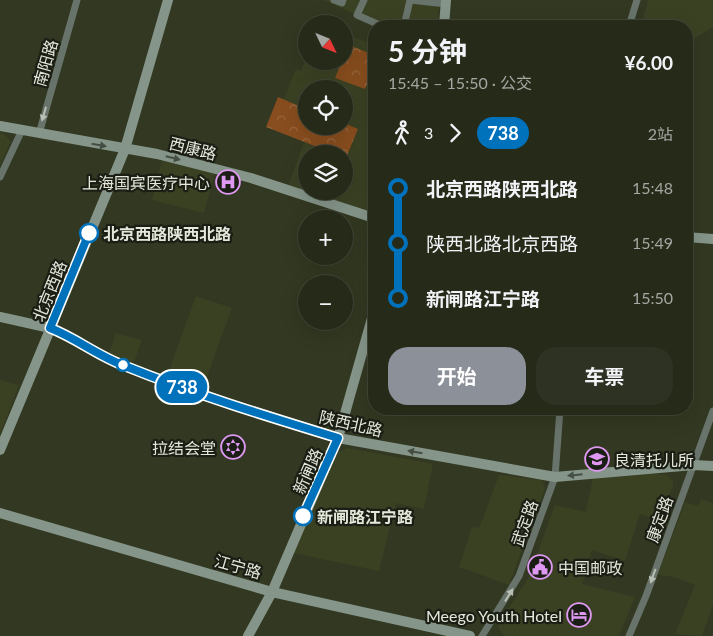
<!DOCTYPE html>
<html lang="zh">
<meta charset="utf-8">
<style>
:root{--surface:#262a19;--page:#2e3222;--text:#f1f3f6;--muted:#a4a7a2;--line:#424638;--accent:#8c9099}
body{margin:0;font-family:Lato,"Noto Sans SC",sans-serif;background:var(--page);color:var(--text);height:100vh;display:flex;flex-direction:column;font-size:19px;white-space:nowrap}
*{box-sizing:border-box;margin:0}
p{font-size:16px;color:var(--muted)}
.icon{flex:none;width:28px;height:28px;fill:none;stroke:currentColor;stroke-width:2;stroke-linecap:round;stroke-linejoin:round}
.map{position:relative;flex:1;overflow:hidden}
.sheet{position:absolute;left:368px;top:20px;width:325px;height:395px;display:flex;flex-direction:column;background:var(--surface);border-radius:20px;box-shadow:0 5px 20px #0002,0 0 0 1px var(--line)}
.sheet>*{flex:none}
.badge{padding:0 10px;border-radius:16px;font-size:18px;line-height:32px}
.needle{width:32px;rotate:133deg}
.buttons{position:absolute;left:298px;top:15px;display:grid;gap:10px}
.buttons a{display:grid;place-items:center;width:55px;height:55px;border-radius:50%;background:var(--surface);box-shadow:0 5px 20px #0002,0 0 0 1px var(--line);font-size:25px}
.map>.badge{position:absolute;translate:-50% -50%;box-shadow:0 0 0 2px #fff}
.legs{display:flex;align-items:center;gap:8px;height:55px;padding:0 20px;font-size:16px}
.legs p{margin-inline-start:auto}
.head{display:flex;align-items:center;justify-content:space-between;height:85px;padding:0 20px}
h1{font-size:28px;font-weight:700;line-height:38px}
.cta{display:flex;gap:10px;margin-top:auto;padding:10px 20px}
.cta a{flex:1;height:58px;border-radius:20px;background:var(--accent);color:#fff;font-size:20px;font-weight:700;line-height:58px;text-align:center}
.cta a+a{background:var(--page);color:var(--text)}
ul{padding:0 20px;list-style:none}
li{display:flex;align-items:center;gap:18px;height:55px;font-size:19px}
li i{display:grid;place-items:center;width:8px;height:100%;margin:0 6px;background:currentColor}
li i::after{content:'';width:12px;height:12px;margin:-6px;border:4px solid;border-radius:50%;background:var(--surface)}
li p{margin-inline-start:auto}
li:first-child i{background:linear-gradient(#0000 50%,currentColor 0)}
li:last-child i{background:linear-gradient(currentColor 50%,#0000 0)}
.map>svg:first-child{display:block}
.built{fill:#3a4123}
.park{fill:url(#park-crowns)}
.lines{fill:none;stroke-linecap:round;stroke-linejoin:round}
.street{stroke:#68736b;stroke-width:7}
.secondary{stroke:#859589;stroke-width:10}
.oneway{fill:#b9bfb3}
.oneway2{fill:#454e43}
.line-1-casing{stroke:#fff;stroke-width:11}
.line-1{stroke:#0072bc;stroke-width:8}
.stop-1-dot{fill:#fff;stroke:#0072bc;stroke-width:2.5}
.labels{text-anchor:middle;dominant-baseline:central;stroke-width:4.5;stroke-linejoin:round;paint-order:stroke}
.street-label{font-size:16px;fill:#e4e8da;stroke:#1b1e14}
.poi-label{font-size:16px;fill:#e4e8da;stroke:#1b1e14;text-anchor:end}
.stop-label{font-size:16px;font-weight:bold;fill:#e4e8da;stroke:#1b1e14;text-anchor:start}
</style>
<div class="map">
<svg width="713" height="636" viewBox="0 0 713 636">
<defs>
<pattern id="park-crowns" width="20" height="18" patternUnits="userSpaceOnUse" patternTransform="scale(1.25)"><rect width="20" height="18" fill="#874d1e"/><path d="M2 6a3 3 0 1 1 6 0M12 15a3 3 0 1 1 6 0" fill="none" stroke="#98673e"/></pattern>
</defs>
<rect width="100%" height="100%" fill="#323821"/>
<path class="built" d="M323 0H440L437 26H382Z
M648 0H713V27L686 44V26H641Z
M344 33 374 45V214L288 186 304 142 335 154H306V191H344V157L346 158 358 129 344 123V89H306V109L283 100 296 69 301 71 306 59V61H344Z
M0 133 4 134 11 141 0 165Z
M162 160 215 173 204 213 152 200Z
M196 296 232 308 203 388 167 376Z
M116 333 142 340 134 362 108 356Z
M0 380 19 385 0 434Z
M348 448 433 464 424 509 396 503 379 571 293 553 334 457 340 451Z
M586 448 609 449 608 461 605 465 584 468Z
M648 473 667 475 673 481V486L659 520 640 514 625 561 592 550 582 584 635 597 619 636H505L502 634 498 627 499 623 529 577 555 505 586 512 593 477Z
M499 475 540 480 543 482 545 488 509 585 459 567 472 527 479 528Z
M701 499 713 503V605L702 636 675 634 695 585 668 575 667 577 658 574 685 502 698 506Z"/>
<path class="park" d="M349 45 374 55V68L365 89 335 78 342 61H344Z
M278 97 306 109V126H344V123L358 129 346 158 344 157V154H335L266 127Z"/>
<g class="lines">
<path class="street" d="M334 0 342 3 343 0
M364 0 357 15 382 26
M411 0 446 4
M404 26 410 0
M629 26 637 0
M39 134 77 0
M0 177 22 130
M482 636 519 576 555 477 560 409
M629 636 646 596 713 411"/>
<path class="secondary" d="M444 26 446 0
M0 126 157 154 251 178 374 218
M686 237 713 239
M0 317 50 328 64 334 100 355 124 366 227 403 338 438 555 477 694 465 713 466
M0 450 125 149 168 0
M0 513 272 592 470 636
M248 636 272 592 338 438 374 311"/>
</g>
<defs><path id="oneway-solid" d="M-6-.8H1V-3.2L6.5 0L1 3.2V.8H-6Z" transform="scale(1.25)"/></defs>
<g class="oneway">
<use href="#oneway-solid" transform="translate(44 114) rotate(106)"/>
<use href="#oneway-solid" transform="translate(653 576) rotate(110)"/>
<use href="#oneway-solid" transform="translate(509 595) rotate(-58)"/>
</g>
<g class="oneway2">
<use href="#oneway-solid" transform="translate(99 145) rotate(10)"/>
<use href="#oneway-solid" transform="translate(173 158) rotate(14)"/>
<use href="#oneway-solid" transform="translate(415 452) rotate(-170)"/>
<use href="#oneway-solid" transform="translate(575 475) rotate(174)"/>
</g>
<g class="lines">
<g class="line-1-casing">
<path id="line-1" d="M89 233 50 328C76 338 98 356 125 366 194 394 266 416 338 438L303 516"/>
</g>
<use href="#line-1" class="line-1"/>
</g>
<defs>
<g id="hospital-ring" transform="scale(1.25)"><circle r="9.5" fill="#1b1e14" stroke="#de98f2" stroke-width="1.5"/><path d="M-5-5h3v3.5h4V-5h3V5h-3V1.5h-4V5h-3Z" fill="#de98f2"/></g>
<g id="synagogue-ring" transform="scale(1.25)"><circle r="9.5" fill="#1b1e14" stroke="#de98f2" stroke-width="1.5"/><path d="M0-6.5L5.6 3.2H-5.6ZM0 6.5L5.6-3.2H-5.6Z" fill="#de98f2"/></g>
<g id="school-ring" transform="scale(1.25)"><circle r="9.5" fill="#1b1e14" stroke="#de98f2" stroke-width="1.5"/><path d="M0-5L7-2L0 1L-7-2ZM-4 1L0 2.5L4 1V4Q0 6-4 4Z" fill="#de98f2"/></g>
<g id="civic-ring" transform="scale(1.25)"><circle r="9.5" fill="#1b1e14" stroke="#de98f2" stroke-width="1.5"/><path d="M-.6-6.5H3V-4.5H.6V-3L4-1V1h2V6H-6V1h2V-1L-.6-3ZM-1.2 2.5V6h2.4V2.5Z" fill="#de98f2"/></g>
<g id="hotel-ring" transform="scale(1.25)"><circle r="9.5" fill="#1b1e14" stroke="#de98f2" stroke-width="1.5"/><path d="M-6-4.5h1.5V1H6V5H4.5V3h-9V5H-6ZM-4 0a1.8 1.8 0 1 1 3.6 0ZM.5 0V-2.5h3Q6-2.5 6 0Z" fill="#de98f2"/></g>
</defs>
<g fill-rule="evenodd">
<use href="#hospital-ring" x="228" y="182"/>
<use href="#synagogue-ring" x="233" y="447"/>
<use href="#school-ring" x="597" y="459"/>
<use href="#civic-ring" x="540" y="567"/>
<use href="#hotel-ring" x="579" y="615"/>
</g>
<g class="stop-1-dot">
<circle cx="89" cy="233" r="9"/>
<circle cx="123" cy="365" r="6"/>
<circle cx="303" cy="516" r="9"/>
</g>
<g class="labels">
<g class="street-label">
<text transform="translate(45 63) rotate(-74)">南阳路</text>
<text transform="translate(193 148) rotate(14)">西康路</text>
<text transform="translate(49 291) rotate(-68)">北京西路</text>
<text transform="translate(351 423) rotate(13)">陕西北路</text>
<text transform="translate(307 471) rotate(-66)">新闸路</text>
<text transform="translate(659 519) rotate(-70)">康定路</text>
<text transform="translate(524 523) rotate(-70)">武定路</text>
<text transform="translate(238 566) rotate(16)">江宁路</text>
</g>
<g class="poi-label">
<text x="210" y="182">上海国宾医疗中心</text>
<text x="216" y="447">拉结会堂</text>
<text x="614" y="459" text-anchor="start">良清托儿所</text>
<text x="558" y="567" text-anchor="start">中国邮政</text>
<text x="562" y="615">Meego Youth Hotel</text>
</g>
<g class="stop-label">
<text x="103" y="233">北京西路陕西北路</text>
<text x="317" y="516">新闸路江宁路</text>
</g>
</g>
</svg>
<div class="buttons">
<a><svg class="needle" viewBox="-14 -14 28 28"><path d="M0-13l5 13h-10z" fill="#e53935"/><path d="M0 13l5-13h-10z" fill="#a4a7a2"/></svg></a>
<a><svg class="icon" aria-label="locate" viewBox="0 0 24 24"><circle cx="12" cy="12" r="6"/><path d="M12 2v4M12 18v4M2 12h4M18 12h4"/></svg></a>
<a><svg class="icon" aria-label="layers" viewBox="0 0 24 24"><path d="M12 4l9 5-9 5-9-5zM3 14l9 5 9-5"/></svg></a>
<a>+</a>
<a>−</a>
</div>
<b class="badge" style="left:182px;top:387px;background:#0072bc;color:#fff">738</b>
<section class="sheet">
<div class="head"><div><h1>5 分钟</h1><p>15:45 – 15:50 · 公交</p></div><b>¥6.00</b></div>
<div class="legs"><svg class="icon" aria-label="walk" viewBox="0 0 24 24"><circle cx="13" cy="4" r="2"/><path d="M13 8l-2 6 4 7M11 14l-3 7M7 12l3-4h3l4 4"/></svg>3<svg class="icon" aria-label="forward" viewBox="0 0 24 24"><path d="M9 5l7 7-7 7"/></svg><b class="badge" style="background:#0072bc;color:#fff">738</b><p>2站</p></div>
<ul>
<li><i style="color:#0072bc"></i><b>北京西路陕西北路</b><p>15:48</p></li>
<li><i style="color:#0072bc"></i><span>陕西北路北京西路</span><p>15:49</p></li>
<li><i style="color:#0072bc"></i><b>新闸路江宁路</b><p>15:50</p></li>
</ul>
<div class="cta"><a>开始</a><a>车票</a></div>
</section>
</div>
